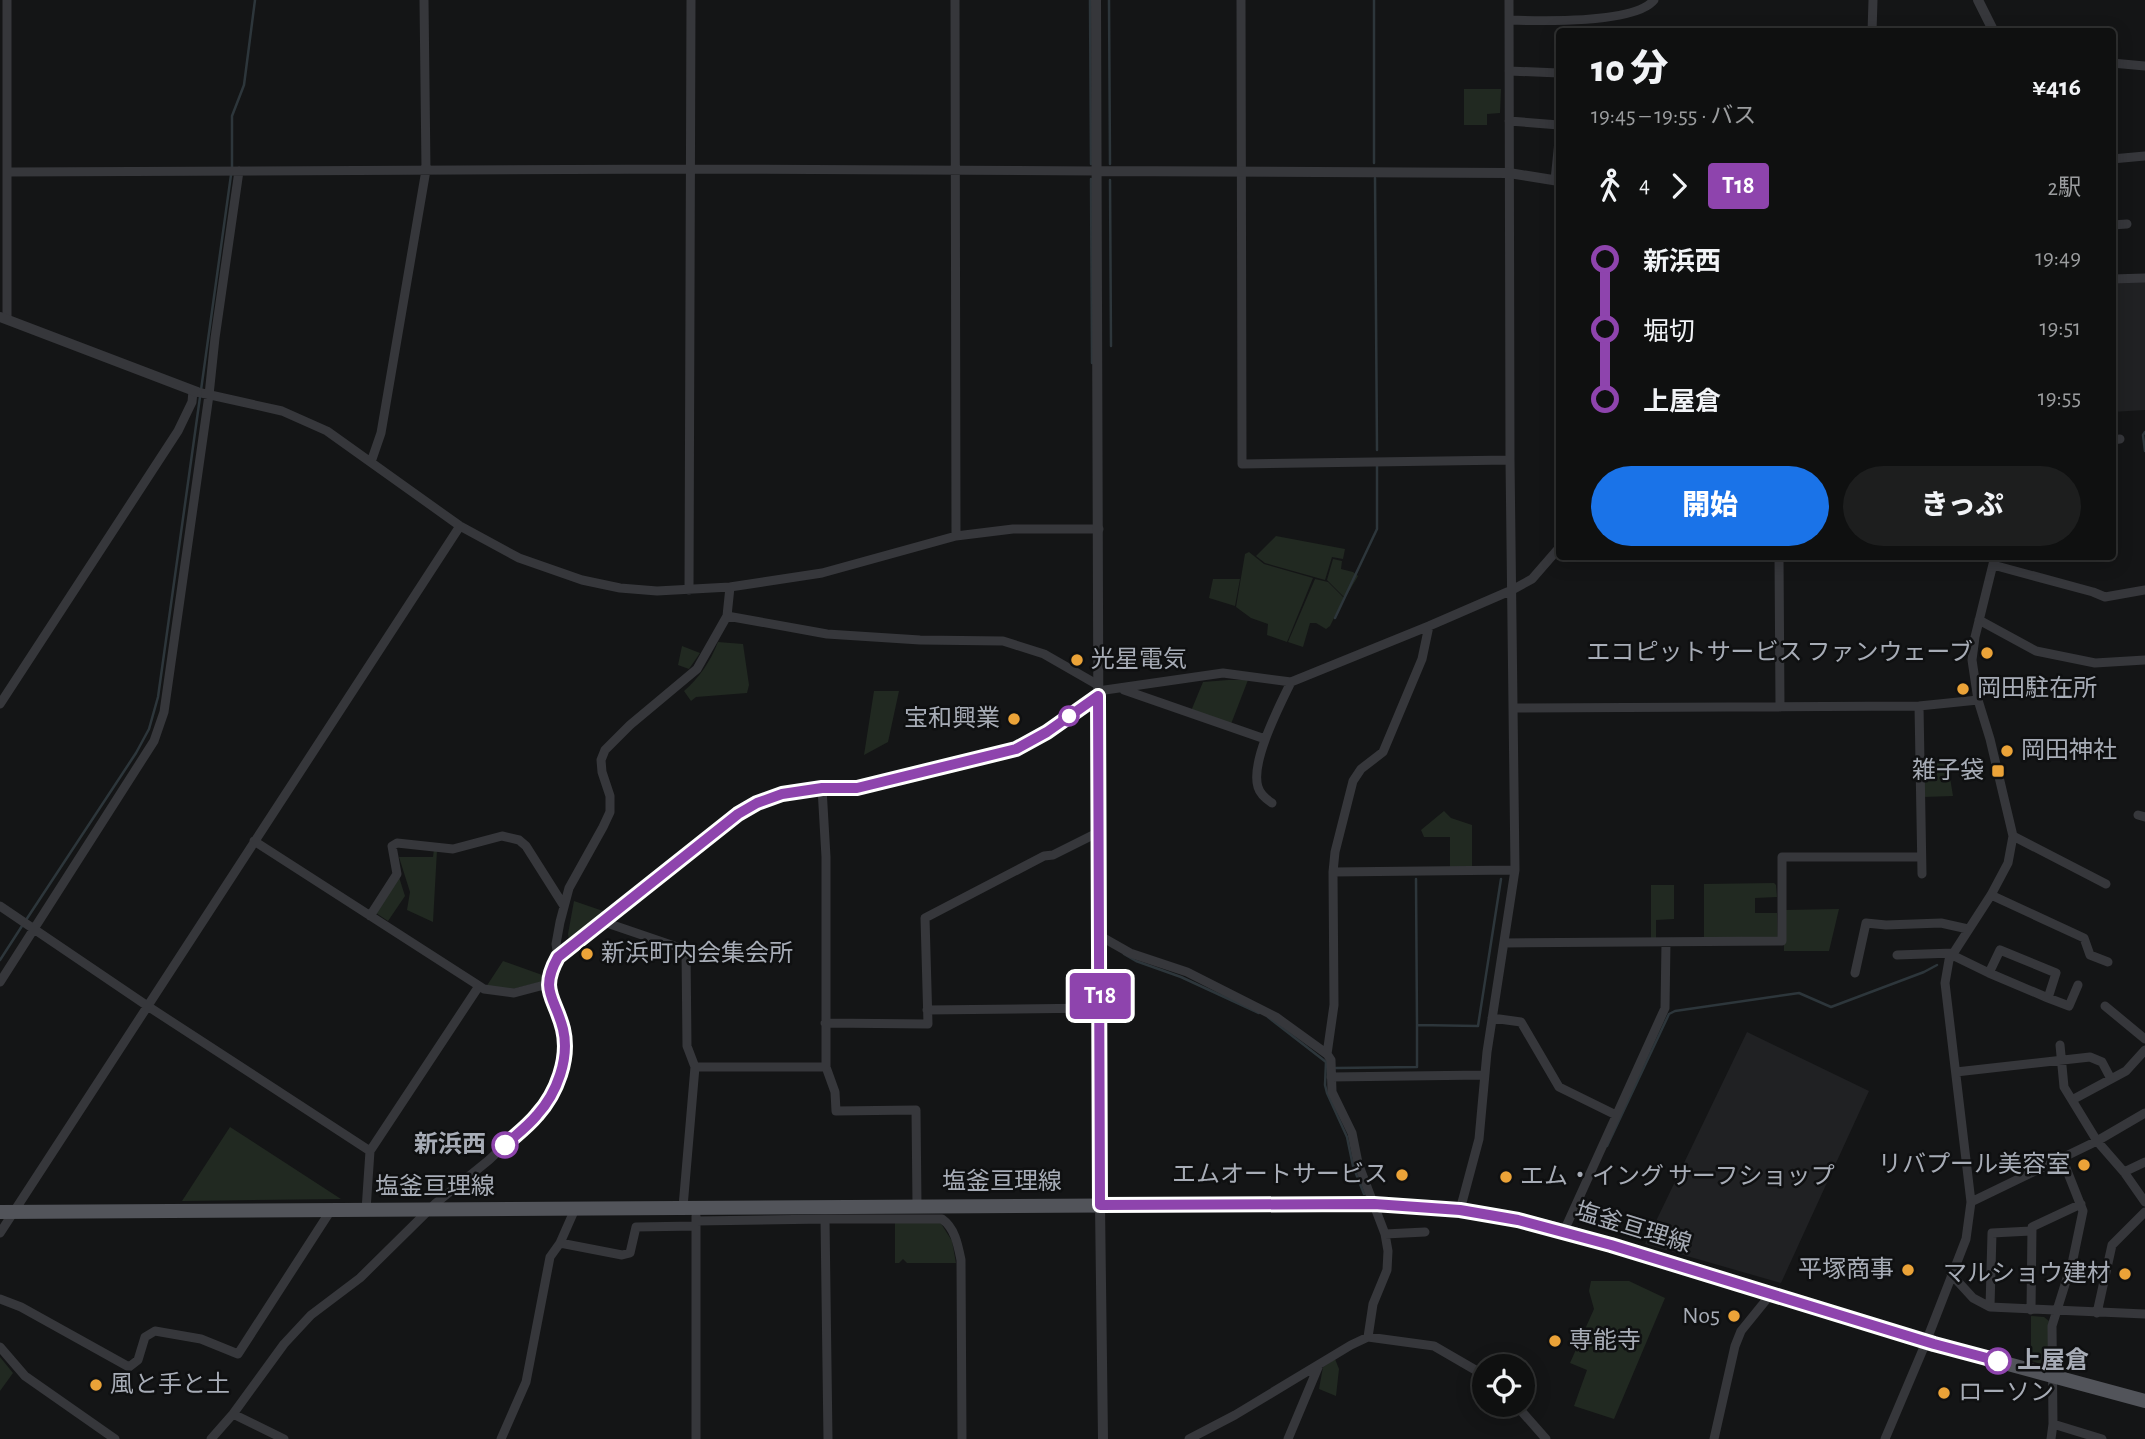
<!DOCTYPE html>
<html lang="ja">
<meta charset="utf-8">
<style>
:root{--surface:#0f1010;--page:#1d1e1e;--text:#f1f3f6;--muted:#9b9d9f;--line:#2f3030;--accent:#1a73e8}
body{margin:0;font-family:"Alegreya Sans","Noto Sans JP",sans-serif;background:var(--page);color:var(--text);height:100vh;display:flex;flex-direction:column;font-size:26px;white-space:nowrap}
*{box-sizing:border-box;margin:0}
p{font-size:23px;color:var(--muted)}
.icon{flex:none;width:38px;height:38px;fill:none;stroke:currentColor;stroke-width:2;stroke-linecap:round;stroke-linejoin:round}
.map{position:relative;flex:1;overflow:hidden}
.details{position:absolute;left:1556px;top:28px;width:560px;height:532px;display:flex;flex-direction:column;background:var(--surface);border-radius:7px;box-shadow:0 4px 18px #0003,0 0 0 2px var(--line)}
.details>*{flex:none}
.badge{padding:0 14px;border-radius:5px;font-size:24px;line-height:46px}
.buttons{position:absolute;left:1472px;top:1354px;display:grid;gap:14px}
.buttons a{display:grid;place-items:center;width:63px;height:63px;border-radius:50%;background:var(--surface);box-shadow:0 4px 18px #0003,0 0 0 2px var(--line);font-size:35px}
.map>.badge{position:absolute;translate:-50% -50%;box-shadow:0 0 0 4px #fff}
.legs{display:flex;align-items:center;gap:10px;height:77px;padding:0 35px;font-size:23px}
.legs p{margin-inline-start:auto}
.headline{display:flex;align-items:center;justify-content:space-between;height:119px;padding:0 35px}
h1{font-size:38px;font-weight:800;line-height:52px}
.primary-button{display:flex;gap:14px;margin-top:auto;padding:14px 35px}
.primary-button a{flex:1;height:80px;border-radius:42px;background:var(--accent);color:#fff;font-size:28px;font-weight:800;line-height:80px;text-align:center}
.primary-button a+a{background:var(--page);color:var(--text)}
ul{padding:0 35px;list-style:none}
li{display:flex;align-items:center;gap:24px;height:70px;font-size:26px}
li i{display:grid;place-items:center;width:10px;height:100%;margin:0 9px;background:currentColor}
li i::after{content:'';width:18px;height:18px;margin:-9px;border:5px solid;border-radius:50%;background:var(--surface)}
li p{margin-inline-start:auto}
li:first-child i{background:linear-gradient(#0000 50%,currentColor 0)}
li:last-child i{background:linear-gradient(currentColor 50%,#0000 0)}
.map>svg:first-child{display:block}
.built{fill:#202123}
.green{fill:#212921}
.lines{fill:none;stroke-linecap:round;stroke-linejoin:round}
.stream{stroke:#2d363b;stroke-width:2.5}
.minor{stroke:#36373b;stroke-width:9}
.tertiary{stroke:#36373b;stroke-width:10}
.primary{stroke:#52545a;stroke-width:14}
.line-1-casing{stroke:#fff;stroke-width:16}
.line-1{stroke:#8e44ad;stroke-width:10}
.poi-dot{fill:#eba338;stroke:#0f1011;stroke-width:2.5}
.stop-1-dot{fill:#fff;stroke:#8e44ad;stroke-width:3.5}
.labels{text-anchor:middle;dominant-baseline:central;stroke-width:5;stroke-linejoin:round;paint-order:stroke}
.poi-label{font-size:24px;fill:#a7acb6;stroke:#0f1011;text-anchor:end}
.stop-label{font-size:24px;font-weight:bold;fill:#a7acb6;stroke:#0f1011;text-anchor:end}
.street-label{font-size:24px;fill:#a7acb6;stroke:#0f1011}
</style>
<div class="map">
<svg width="2145" height="1439" viewBox="0 0 2145 1439">
<rect width="100%" height="100%" fill="#141516"/>
<path class="built" d="M2145 281V410L2112 412V282Z
M1747 1032 1869 1091 1781 1283 1645 1244Z"/>
<path class="green" d="M1464 89H1501L1500 113 1487 114V125H1464Z
M1276 536 1345 549 1343 559 1332 557 1325 580 1265 563 1256 556Z
M1249 552 1264 564 1313 578 1287 642 1267 635 1268 624 1251 618 1236 607 1245 554Z
M1333 559 1342 561 1341 569 1353 572 1358 576 1345 598 1327 580Z
M1213 579H1240L1235 606 1209 598Z
M1315 579 1328 582 1344 598 1330 626 1326 629 1316 623H1310L1303 647 1288 642Z
M718 642 743 644 749 685 747 693 696 697 691 701 684 691C700 677 710 662 718 642Z
M682 646 700 653 689 669 678 665Z
M1228 680H1248L1231 724 1191 711 1203 682Z
M874 691H899L888 742 864 755Z
M1947 759 1953 796 1923 797 1922 760Z
M1444 811 1451 818 1472 825V866L1450 868V837H1424L1421 830Z
M434 849 437 850 433 922 407 910 410 892 399 857H433Z
M399 877 405 896 388 921 376 913Z
M1774 883 1776 885 1777 897 1755 898V913H1777L1778 941 1704 943V884Z
M1651 885H1674V919L1656 920V943H1651Z
M574 901 606 912 569 940 568 934Z
M1839 909 1829 951H1784V910Z
M503 961 545 976 544 981 509 990 486 987Z
M230 1127 341 1199 182 1201Z
M895 1221 940 1222 952 1241 956 1263H907L903 1259 899 1263H895Z
M1591 1281H1629L1665 1298 1614 1419 1574 1406 1587 1370 1570 1363 1594 1309 1589 1291Z
M2031 1316 2044 1317 2049 1321 2048 1366 2031 1361Z
M0 1357 13 1373 0 1391Z
M1335 1359 1339 1369 1336 1396 1319 1389 1323 1367Z"/>
<g class="lines">
<path class="stream" d="M1090 0 1091 164
M1109 0 1110 164
M1374 0V163
M232 168V116L244 85 255 0
M1375 178 1377 450
M1091 179 1092 363
M1110 180 1111 346
M201 390 231 175
M2145 432 2143 435 2145 451
M1335 618 1377 529V465
M1416 879 1417 1025
M26 920 136 753 149 729 158 697 200 397
M1124 954 1136 961 1181 977 1259 1013
M0 960 22 926
M1268 1017 1326 1062 1325 1085 1327 1093 1347 1137 1353 1166 1364 1194
M1336 1068 1417 1067V1025L1478 1026 1501 879
M1607 1146 1669 1014 1675 1011 1799 993 1831 1007 1924 972 1937 965"/>
<path class="minor" d="M7 0V319
M955 0 956 536
M1241 0 1242 464 1510 460
M1509 20C1539 21 1635 24 1654 0
M1872 32 1873 0
M2112 63 2145 66
M1509 71 1559 73
M1509 121 1559 125
M2112 159 2145 156
M9 172 691 169 1097 171
M1555 180 1559 141
M2112 225 2127 224
M2112 279 2145 278
M197 392 282 411 327 431 460 526 519 558 582 580 620 588 657 591 730 587 822 573 956 536 1013 529H1099
M2112 440 2120 439
M371 462 381 433 426 170 424 0
M1779 556 1780 707
M1993 565 2093 592 2105 597 2145 590
M689 590 691 0
M727 616 827 634 920 640 1003 641 1044 654 1098 685
M1979 620 2036 651 2095 663 2145 660
M1124 690 1265 739
M1098 691 1223 673 1291 682 1429 626 1512 590 1532 579 1559 548
M0 704 178 431 192 402 193 391
M1919 706 1922 874
M1514 708 1919 706 1978 700
M822 788 826 857V1067L835 1092 836 1111 916 1110 917 1205
M1272 803C1266 799 1260 794 1258 787 1250 762 1280 705 1291 682
M2138 815 2145 817
M2013 836 2106 884
M254 841 484 989 514 993 548 984
M1333 872 1515 870
M1991 895 2084 938 2090 955 2108 962
M0 906 149 1007 370 1151 366 1210
M370 916 397 874 392 846 397 843 453 849 502 836 519 840 526 846 564 906
M601 921 686 950 687 1046 695 1067 683 1207
M1100 936 1130 953 1187 972 1276 1017 1327 1054 1331 1060 1332 1092 1352 1133 1358 1163 1385 1234 1388 1251 1387 1270 1373 1304 1368 1337
M1504 943 1782 941V857H1921
M1897 955 1953 953
M1952 955 1989 973 2000 950 2056 973 2048 998 1989 973
M558 956 556 944 560 922 569 888 603 827 610 812V796L602 772 601 760 605 750 630 725 697 669 727 616 730 587
M1855 973 1866 923 1886 925 1941 923 1968 929
M0 982 154 741 164 712 209 395 215 338 239 171
M2048 998 2069 1006 2078 985
M2105 1006 2145 1039
M927 1010 1100 1008
M1492 1018 1521 1022 1559 1087 1616 1115
M825 1023 928 1024 925 918 1044 856 1053 855 1099 832
M2060 1045 2064 1087 2097 1141 2124 1172 2145 1202
M1327 1054 1334 1005 1333 872 1335 852 1353 781 1361 769 1383 752 1422 659 1429 626
M695 1067H826
M1956 1072 2090 1057 2102 1062 2111 1079
M1331 1077 1484 1075
M2072 1100 2126 1071 2145 1050
M370 1151 479 986
M2124 1172 2145 1162
M1971 1202 2097 1141 2145 1113
M575 1209 560 1243 622 1255 630 1253 636 1227 696 1226
M1460 1210 1479 1139 1487 1052 1515 870 1510 460 1509 0
M696 1216V1439
M825 1219H942C955 1228 958 1245 961 1260L962 1439
M696 1221 825 1219 828 1439
M1564 1231 1665 1008 1666 942
M0 1233 460 526
M1385 1234 1425 1232
M1951 1274 1973 1298 1990 1307 2145 1314
M0 1299 21 1307 129 1367 138 1360 145 1337 155 1331 201 1339 238 1354 331 1210
M1990 1307 1992 1233 2031 1231
M2031 1310 2032 1227 2081 1204
M2097 1313 2112 1245 2145 1212
M0 1347 25 1376 115 1439
M1516 1405 1546 1439
M233 1414 284 1439
M2053 1424 2102 1439
M211 1439 233 1414 284 1344 311 1315 360 1278 436 1203 489 1160 538 1114 559 1078 564 1063V1032L561 1020 552 1002 548 984 553 966 565 950 738 814 757 803 782 794 822 788 857 787 1016 749 1047 732 1098 696
M501 1439 526 1382 550 1257 560 1243
M1189 1439 1235 1415 1351 1345 1368 1337 1434 1346 1484 1375
M1288 1439 1319 1365
M1714 1439 1735 1346 1741 1331 1771 1294
M1885 1439 1924 1347 1966 1239 1971 1202 1945 983 1949 960 1991 895 2008 863 2013 836 1990 739 1978 700 1972 660 1975 637 1995 556
M2051 1439 2053 1424 2052 1326 2073 1259 2083 1211 2062 1158"/>
<path class="tertiary" d="M1096 0 1100 1205 1103 1439
M1978 0 1994 32
M1097 171 1509 173 1559 181
M0 317 197 392"/>
<path class="primary" d="M0 1212 1374 1204 1460 1210 1518 1220 1564 1231 1934 1344 2145 1401"/>
</g>
<g class="lines">
<g class="line-1-casing">
<path id="line-1" d="M505 1145C516 1135 528 1126 537 1115 557 1093 570 1058 563 1029 555 997 539 991 558 957L738 814 757 803 782 794 822 788H857L1016 749 1047 732 1098 696 1100 1205 1374 1204 1460 1210 1518 1220 1611 1245 1934 1344 1998 1361"/>
</g>
<use href="#line-1" class="line-1"/>
</g>
<g class="poi-dot">
<circle cx="1987" cy="653" r="7"/>
<circle cx="1077" cy="660" r="7"/>
<circle cx="1963" cy="689" r="7"/>
<circle cx="1014" cy="719" r="7"/>
<circle cx="2007" cy="751" r="7"/>
<rect x="1991" y="764" width="14" height="14" rx="3.5"/>
<circle cx="587" cy="954" r="7"/>
<circle cx="2084" cy="1165" r="7"/>
<circle cx="1402" cy="1175" r="7"/>
<circle cx="1506" cy="1177" r="7"/>
<circle cx="1908" cy="1270" r="7"/>
<circle cx="2125" cy="1274" r="7"/>
<circle cx="1734" cy="1316" r="7"/>
<circle cx="1555" cy="1341" r="7"/>
<circle cx="96" cy="1385" r="7"/>
<circle cx="1944" cy="1393" r="7"/>
</g>
<g class="stop-1-dot">
<circle cx="1069" cy="716" r="9"/>
<circle cx="505" cy="1145" r="12"/>
<circle cx="1998" cy="1361" r="12"/>
</g>
<g class="labels">
<g class="poi-label">
<text x="1973" y="653">エコピットサービス ファンウェーブ</text>
<text x="1091" y="660" text-anchor="start">光星電気</text>
<text x="1977" y="689" text-anchor="start">岡田駐在所</text>
<text x="1000" y="719">宝和興業</text>
<text x="2021" y="751" text-anchor="start">岡田神社</text>
<text x="1984" y="771">雑子袋</text>
<text x="601" y="954" text-anchor="start">新浜町内会集会所</text>
<text x="2070" y="1165">リバプール美容室</text>
<text x="1388" y="1175">エムオートサービス</text>
<text x="1520" y="1177" text-anchor="start">エム・イング サーフショップ</text>
<text x="1894" y="1270">平塚商事</text>
<text x="2111" y="1274">マルショウ建材</text>
<text x="1720" y="1316">No5</text>
<text x="1569" y="1341" text-anchor="start">専能寺</text>
<text x="110" y="1385" text-anchor="start">風と手と土</text>
<text x="1958" y="1393" text-anchor="start">ローソン</text>
</g>
<g class="stop-label">
<text x="486" y="1145">新浜西</text>
<text x="2017" y="1361" text-anchor="start">上屋倉</text>
</g>
<g class="street-label">
<text x="1002" y="1182">塩釜亘理線</text>
<text x="435" y="1187">塩釜亘理線</text>
<text transform="translate(1633 1228) rotate(17)">塩釜亘理線</text>
</g>
</g>
</svg>
<div class="buttons">
<a><svg class="icon" aria-label="locate" viewBox="0 0 24 24"><circle cx="12" cy="12" r="6"/><path d="M12 2v4M12 18v4M2 12h4M18 12h4"/></svg></a>
</div>
<b class="badge" style="left:1100px;top:996px;background:#8e44ad;color:#fff">T18</b>
<section class="details">
<div class="headline"><div><h1>10 分</h1><p>19:45 – 19:55 · バス</p></div><b>¥416</b></div>
<div class="legs"><svg class="icon" aria-label="walk" viewBox="0 0 24 24"><circle cx="13" cy="4" r="2"/><path d="M13 8l-2 6 4 7M11 14l-3 7M7 12l3-4h3l4 4"/></svg>4<svg class="icon" aria-label="forward" viewBox="0 0 24 24"><path d="M9 5l7 7-7 7"/></svg><b class="badge" style="background:#8e44ad;color:#fff">T18</b><p>2駅</p></div>
<ul>
<li><i style="color:#8e44ad"></i><b>新浜西</b><p>19:49</p></li>
<li><i style="color:#8e44ad"></i><span>堀切</span><p>19:51</p></li>
<li><i style="color:#8e44ad"></i><b>上屋倉</b><p>19:55</p></li>
</ul>
<div class="primary-button"><a>開始</a><a>きっぷ</a></div>
</section>
</div>
